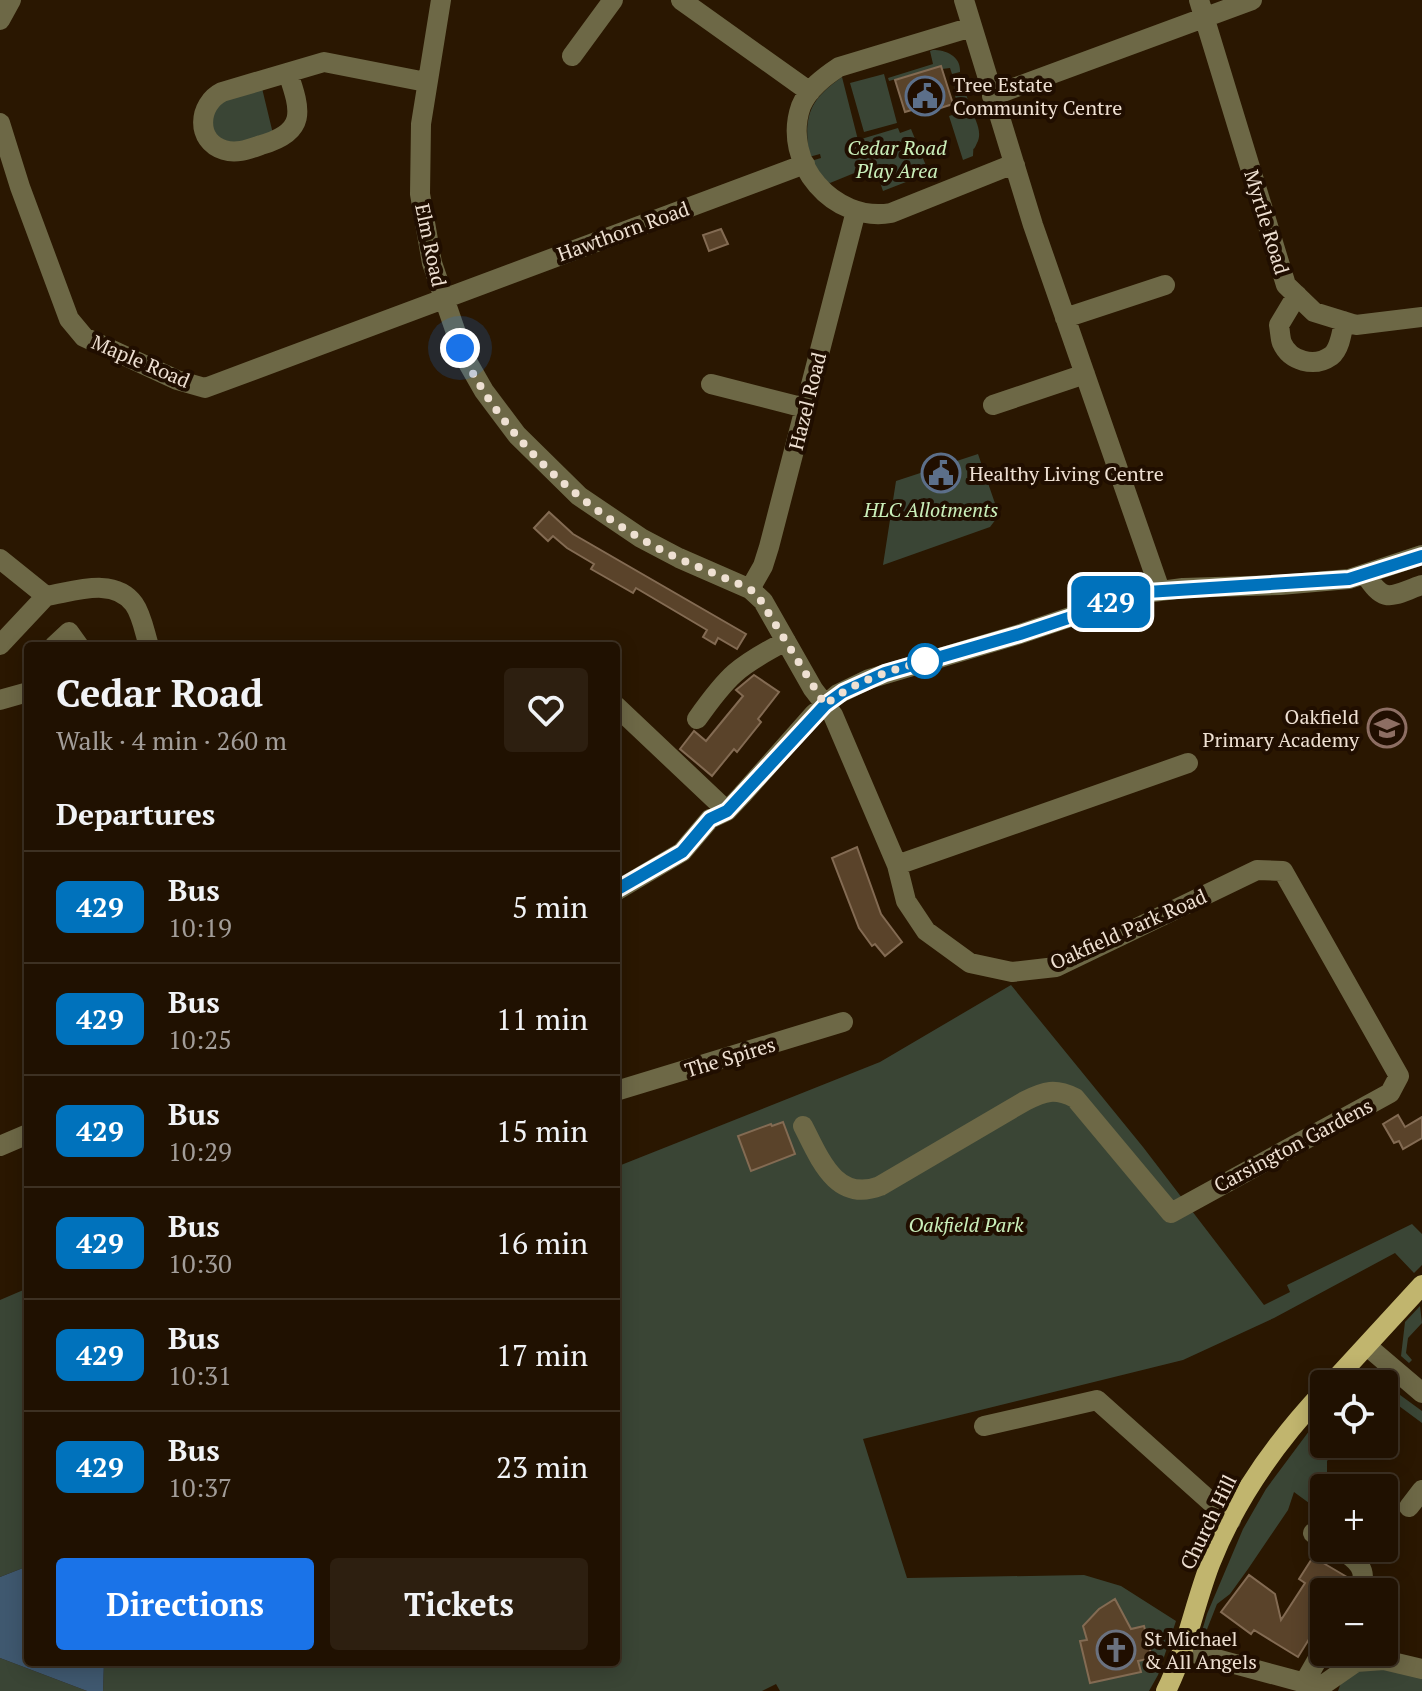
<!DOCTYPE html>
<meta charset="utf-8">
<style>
:root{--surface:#201101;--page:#2d1f10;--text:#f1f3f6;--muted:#a29d99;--line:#3d3123;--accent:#1a73e8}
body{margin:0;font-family:"PT Serif",serif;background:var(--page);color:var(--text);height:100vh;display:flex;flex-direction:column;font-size:30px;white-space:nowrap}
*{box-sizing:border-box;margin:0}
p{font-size:26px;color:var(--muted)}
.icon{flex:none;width:44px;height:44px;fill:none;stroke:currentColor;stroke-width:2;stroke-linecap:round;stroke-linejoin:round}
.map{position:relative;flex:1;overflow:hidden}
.sheet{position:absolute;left:24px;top:642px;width:596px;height:1024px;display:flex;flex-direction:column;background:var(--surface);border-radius:8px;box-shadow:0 4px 20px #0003,0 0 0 2px var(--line)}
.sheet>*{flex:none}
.badge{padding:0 16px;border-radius:12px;font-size:28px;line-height:52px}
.controls{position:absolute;left:1310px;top:1370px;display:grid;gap:16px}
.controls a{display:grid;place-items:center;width:88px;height:88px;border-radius:8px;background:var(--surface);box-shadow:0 4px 20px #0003,0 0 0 2px var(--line);font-size:40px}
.you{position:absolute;width:40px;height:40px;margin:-20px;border:6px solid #fff;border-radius:50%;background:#1a73e8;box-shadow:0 0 0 12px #1a73e833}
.map>.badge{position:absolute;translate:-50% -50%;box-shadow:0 0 0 4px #fff}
h2{padding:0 32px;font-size:30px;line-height:72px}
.round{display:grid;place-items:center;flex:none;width:84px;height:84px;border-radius:8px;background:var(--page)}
.head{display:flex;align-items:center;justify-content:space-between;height:136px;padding:0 32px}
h1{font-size:38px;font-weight:800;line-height:60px}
.cta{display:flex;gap:16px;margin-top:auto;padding:16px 32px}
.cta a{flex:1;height:92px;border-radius:8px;background:var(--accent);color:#fff;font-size:32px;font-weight:800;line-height:92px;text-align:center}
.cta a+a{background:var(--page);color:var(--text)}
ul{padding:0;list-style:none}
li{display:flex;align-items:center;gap:24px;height:112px;padding:0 32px;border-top:2px solid var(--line)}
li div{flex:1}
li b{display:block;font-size:30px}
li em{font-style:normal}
li .badge{min-width:88px;font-weight:700;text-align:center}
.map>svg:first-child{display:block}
.green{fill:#3a4535;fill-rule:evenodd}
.water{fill:#3f586f}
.building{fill:#5a432a;stroke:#836b53;stroke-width:2}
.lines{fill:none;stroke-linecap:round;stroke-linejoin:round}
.minor{stroke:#6d6846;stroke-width:20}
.major{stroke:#c1b56e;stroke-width:20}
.line-casing{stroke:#fff;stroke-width:18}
.line{stroke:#0072bc;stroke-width:12}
.walk{stroke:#eee0d2;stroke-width:8;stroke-dasharray:0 14.4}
.stop-dot{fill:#fff;stroke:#0072bc;stroke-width:4}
.labels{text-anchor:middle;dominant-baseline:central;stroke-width:8;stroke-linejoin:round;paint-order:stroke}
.poi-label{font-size:20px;fill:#eee0d2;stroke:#200e00;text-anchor:start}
.park-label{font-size:20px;font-style:italic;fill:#caefba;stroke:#200e00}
.street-label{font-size:20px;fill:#eee0d2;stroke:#200e00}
</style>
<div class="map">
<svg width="1422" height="1691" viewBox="0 0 1422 1691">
<rect width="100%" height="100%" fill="#2a1701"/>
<path class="green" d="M933 50C946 50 961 56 960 72L952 74 950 68 942 69 941 66 889 81 888 78 933 64 930 51Z
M884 74 897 123 864 132 850 83Z
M842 77 858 140 898 128 900 133 911 129 929 173 883 191 874 165 830 183 824 180 811 161 821 158 820 154 809 157C804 116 808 101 842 77Z
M961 77 969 104 959 107 954 93V79Z
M261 84 274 138 250 145 215 141 210 107Z
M971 109C975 119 983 132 977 143 972 155 974 142 973 156L963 160 949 116Z
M978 454 999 515 990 527 883 565 896 481Z
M1011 985 1143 1147 1264 1305 1290 1292 1287 1285 1412 1224 1422 1234V1265L1414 1273 1395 1253 1274 1318 1183 1360 863 1439 907 1578 1084 1575 1121 1586 1176 1621 1158 1675 1149 1691H780L776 1684 762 1691H103L104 1662H616V1167L880 1062ZM1115 1599 1097 1637 1144 1626 1152 1658 1138 1661 1140 1672 1090 1683 1080 1642 1087 1640 1083 1626 1099 1609Z
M28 1288V1566L0 1577V1300Z
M1420 1306 1422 1323 1408 1338 1406 1353 1412 1360 1409 1363 1401 1356 1405 1322Z
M1374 1376 1422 1411V1423L1399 1406 1384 1408V1384H1366Z
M1324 1411V1444H1342L1327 1461V1476L1363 1488H1324V1514L1294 1492 1288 1510 1248 1569 1230 1594 1217 1604 1204 1637 1202 1631 1207 1614 1243 1529 1266 1489Z
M0 1658 87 1691H0Z
M1369 1665 1422 1677V1691H1338L1342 1680Z"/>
<path class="water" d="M28 1566V1662H104L103 1691H87L0 1658V1577Z"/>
<path class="building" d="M941 66 953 104 931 111 929 105 905 112 895 80Z
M721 229 728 244 709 251 703 235Z
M549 512 573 534 746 634 737 649 718 638 715 644 703 637 707 630 636 588 633 593 591 569 594 564 567 548 553 536 548 541 534 528Z
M754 675 779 692 758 719 761 722 737 752 734 749 712 776 680 749 694 731 706 741 743 696 736 690Z
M857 847 881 914 902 942 885 956 875 944 872 946 859 928 832 858Z
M1398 1115 1405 1127 1422 1117V1138L1403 1149 1399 1141 1394 1143 1383 1124Z
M783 1122 795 1154 751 1171 738 1136 771 1124 772 1126Z
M1313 1557 1347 1577 1338 1592H1324V1615L1298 1657 1254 1630 1251 1634 1221 1612 1249 1575 1275 1594 1281 1620 1305 1583 1299 1579Z
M1115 1599 1131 1629 1144 1626 1152 1658 1138 1661 1141 1672 1090 1683 1080 1641 1087 1640 1083 1626 1099 1609Z"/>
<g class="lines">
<path class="minor" d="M441 0 421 124 420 194 432 263 464 356 484 391 517 435 579 496 641 538 679 558 750 589 763 601 813 689 833 715 897 865 906 901 926 931 970 963 1012 972 1056 967 1257 870 1283 871 1399 1076 1390 1093 1171 1213 1075 1098C1055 1088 1045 1091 1025 1101L880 1186C836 1203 820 1159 803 1126
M681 0 810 92
M964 0 1033 225 1160 590
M1199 0 1286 285 1314 312 1356 325 1422 317
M0 20 11 0
M972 27 839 67C824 77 808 89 801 106 781 163 834 223 891 213L1006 167 1015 165
M572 56 613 0
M288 73C301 111 307 132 261 145 249 149 237 154 224 150 195 141 198 104 222 92L324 62 426 82
M992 96 1252 0
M0 123 20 187 69 319 84 337 177 380 205 388 805 164
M1297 295 1279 325C1280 330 1280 338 1282 343 1290 361 1314 368 1331 356 1340 349 1342 332 1344 321
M1065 318 1165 285
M711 384 805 408
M993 405 1085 374
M0 559 46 596C73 592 114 576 134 604 142 615 145 634 149 646
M1365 574C1385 605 1390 596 1422 585
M750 589 763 566 769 547 856 211
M0 645 46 596
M54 646 69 632 79 646
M0 700 28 692
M616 706 727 811
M697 719C728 675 738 666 786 641
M897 865 1188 763
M616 891 682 852 710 819 727 811 742 795 814 714 838 694 869 679 1020 634 1138 594 1183 588 1280 585 1349 579 1422 555
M616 1091 843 1022
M0 1146 28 1134
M1367 1346 1422 1393
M984 1426 1097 1400 1231 1520
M1409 1507 1422 1490
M1313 1533 1324 1540
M1338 1548C1356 1559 1371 1570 1358 1592
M1183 1650 1320 1687 1356 1662 1384 1660 1422 1669
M1304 1683 1324 1648"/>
<path class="major" d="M1331 1384 1422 1285
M1166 1691C1186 1651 1194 1606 1210 1564 1235 1500 1277 1441 1324 1391"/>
</g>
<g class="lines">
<g class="line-casing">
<path id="line" d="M616 890 682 852 710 819 727 811 825 705 843 692 885 673 1020 634 1147 592 1349 579 1422 556"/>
</g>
<use href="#line" class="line"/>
<path class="walk" d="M460 348C502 439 583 511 671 555 697 567 724 577 750 589L758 596 825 705C857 679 898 668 937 658L925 661"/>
</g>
<defs>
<g id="civic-ring" transform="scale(2)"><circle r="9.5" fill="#200e00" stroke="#5c6f8a" stroke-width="1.5"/><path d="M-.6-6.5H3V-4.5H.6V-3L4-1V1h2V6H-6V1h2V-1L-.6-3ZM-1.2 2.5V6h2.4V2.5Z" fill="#5c6f8a"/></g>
<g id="school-ring" transform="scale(2)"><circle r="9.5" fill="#200e00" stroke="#8d6e63" stroke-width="1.5"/><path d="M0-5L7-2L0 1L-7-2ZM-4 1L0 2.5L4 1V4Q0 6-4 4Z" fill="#8d6e63"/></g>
<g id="church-ring" transform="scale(2)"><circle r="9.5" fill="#200e00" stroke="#6b7280" stroke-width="1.5"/><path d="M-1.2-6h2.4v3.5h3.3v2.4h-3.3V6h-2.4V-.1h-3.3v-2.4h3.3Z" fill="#6b7280"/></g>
</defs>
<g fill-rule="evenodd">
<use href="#civic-ring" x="925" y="96"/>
<use href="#civic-ring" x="941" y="473"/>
<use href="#school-ring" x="1387" y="728"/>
<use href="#church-ring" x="1116" y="1650"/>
</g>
<circle class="stop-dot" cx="925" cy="661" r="16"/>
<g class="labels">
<g class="poi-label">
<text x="953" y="84">Tree Estate<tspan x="953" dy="23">Community Centre</tspan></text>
<text x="969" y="473">Healthy Living Centre</text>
<text x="1359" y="716" text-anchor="end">Oakfield<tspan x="1359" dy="23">Primary Academy</tspan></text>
<text x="1144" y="1638">St Michael<tspan x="1144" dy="23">&amp; All Angels</tspan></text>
</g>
<g class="park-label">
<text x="897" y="147">Cedar Road<tspan x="897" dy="23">Play Area</tspan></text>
<text x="931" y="509">HLC Allotments</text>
<text x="966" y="1224">Oakfield Park</text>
</g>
<g class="street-label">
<text transform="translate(1267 222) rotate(73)">Myrtle Road</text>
<text transform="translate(623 231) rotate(-20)">Hawthorn Road</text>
<text transform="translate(431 245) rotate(78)">Elm Road</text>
<text transform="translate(141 361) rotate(23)">Maple Road</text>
<text transform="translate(807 401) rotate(-76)">Hazel Road</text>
<text transform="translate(1128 929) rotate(-24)">Oakfield Park Road</text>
<text transform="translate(730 1057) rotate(-17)">The Spires</text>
<text transform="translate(1293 1145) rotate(-28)">Carsington Gardens</text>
<text transform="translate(1208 1522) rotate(-64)">Church Hill</text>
</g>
</g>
</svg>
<div class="controls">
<a><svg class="icon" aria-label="locate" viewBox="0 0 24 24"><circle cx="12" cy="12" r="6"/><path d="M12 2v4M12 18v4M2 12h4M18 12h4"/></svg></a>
<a>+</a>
<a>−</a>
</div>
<div class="you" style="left:460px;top:348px"></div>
<b class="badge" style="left:1111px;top:602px;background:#0072bc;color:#fff">429</b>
<section class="sheet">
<div class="head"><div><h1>Cedar Road</h1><p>Walk · 4 min · 260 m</p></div><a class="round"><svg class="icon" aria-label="heart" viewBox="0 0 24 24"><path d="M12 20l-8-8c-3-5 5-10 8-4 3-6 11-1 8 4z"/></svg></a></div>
<h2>Departures</h2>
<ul>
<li><span class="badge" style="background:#0072bc;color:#fff">429</span><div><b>Bus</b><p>10:19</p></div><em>5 min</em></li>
<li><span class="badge" style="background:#0072bc;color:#fff">429</span><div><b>Bus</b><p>10:25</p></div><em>11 min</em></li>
<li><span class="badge" style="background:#0072bc;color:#fff">429</span><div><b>Bus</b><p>10:29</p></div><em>15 min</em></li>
<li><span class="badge" style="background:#0072bc;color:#fff">429</span><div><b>Bus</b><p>10:30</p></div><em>16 min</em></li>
<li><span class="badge" style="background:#0072bc;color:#fff">429</span><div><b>Bus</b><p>10:31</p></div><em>17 min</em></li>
<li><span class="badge" style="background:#0072bc;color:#fff">429</span><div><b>Bus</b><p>10:37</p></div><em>23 min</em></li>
</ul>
<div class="cta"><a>Directions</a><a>Tickets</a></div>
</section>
</div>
